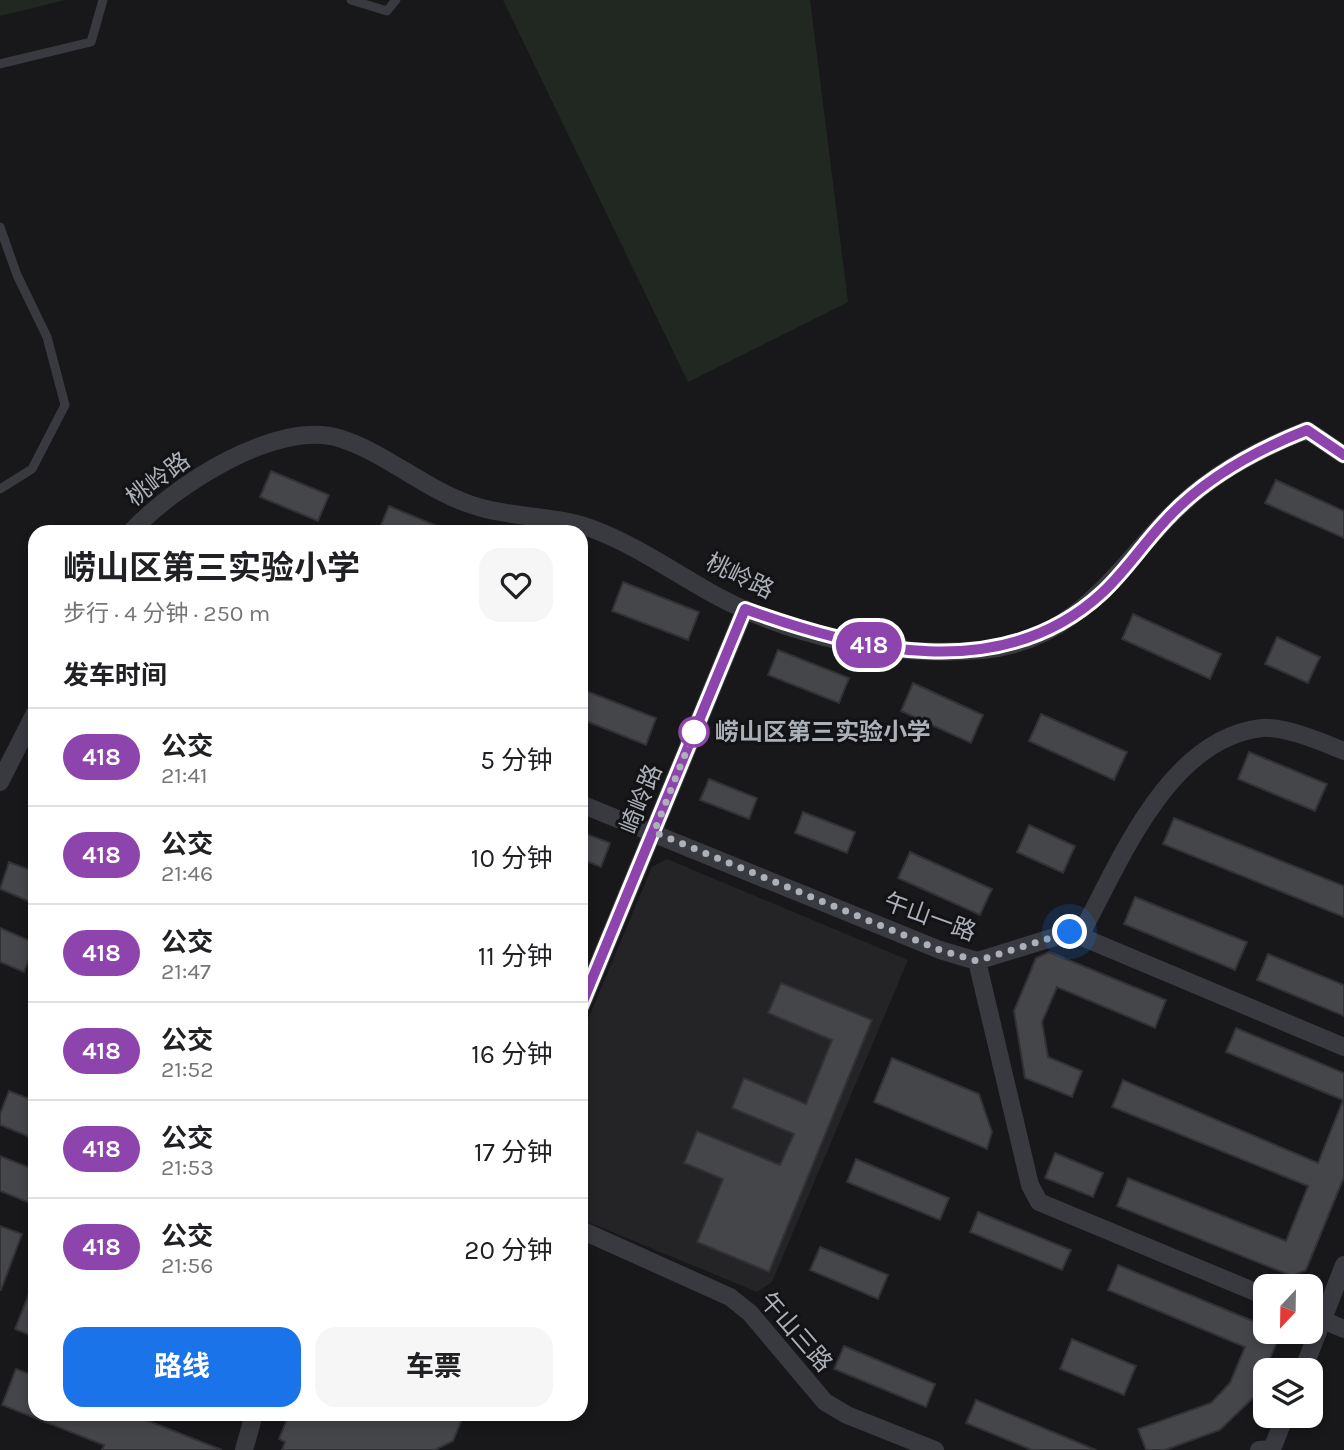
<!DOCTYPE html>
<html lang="zh">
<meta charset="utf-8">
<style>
:root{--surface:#fff;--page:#f6f6f6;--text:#202124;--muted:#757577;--line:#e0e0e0;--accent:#1a73e8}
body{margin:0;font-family:Karla,"Noto Sans SC",sans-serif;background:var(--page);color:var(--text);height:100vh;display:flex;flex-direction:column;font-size:26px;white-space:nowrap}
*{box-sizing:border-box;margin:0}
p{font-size:23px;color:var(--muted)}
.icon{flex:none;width:38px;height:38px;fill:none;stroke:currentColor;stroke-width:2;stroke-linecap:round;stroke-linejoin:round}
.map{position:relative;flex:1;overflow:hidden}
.details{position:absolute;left:28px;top:525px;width:560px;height:896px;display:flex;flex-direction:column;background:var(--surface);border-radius:21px;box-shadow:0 4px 10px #0003}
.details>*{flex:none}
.badge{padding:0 14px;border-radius:23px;font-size:24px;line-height:46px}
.needle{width:46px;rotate:202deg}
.fabs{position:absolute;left:1253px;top:1274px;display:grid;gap:14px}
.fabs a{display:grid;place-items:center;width:70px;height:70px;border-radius:14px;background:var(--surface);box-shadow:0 4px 10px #0003;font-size:35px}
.you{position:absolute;width:35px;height:35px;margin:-18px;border:5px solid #fff;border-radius:50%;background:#1a73e8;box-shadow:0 0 0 10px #1a73e833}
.map>.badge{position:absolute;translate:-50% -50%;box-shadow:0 0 0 4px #fff}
h2{padding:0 35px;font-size:26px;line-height:63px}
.round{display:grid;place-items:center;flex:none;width:74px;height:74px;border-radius:21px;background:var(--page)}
.head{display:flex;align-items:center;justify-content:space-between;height:119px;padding:0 35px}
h1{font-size:33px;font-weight:700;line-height:52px}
.action{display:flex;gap:14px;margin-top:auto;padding:14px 35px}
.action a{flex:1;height:80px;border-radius:21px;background:var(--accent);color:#fff;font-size:28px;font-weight:700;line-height:80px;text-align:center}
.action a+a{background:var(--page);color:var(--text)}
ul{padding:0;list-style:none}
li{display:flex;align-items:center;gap:21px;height:98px;padding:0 35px;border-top:2px solid var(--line)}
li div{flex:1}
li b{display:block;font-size:26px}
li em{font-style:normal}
li .badge{min-width:77px;font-weight:700;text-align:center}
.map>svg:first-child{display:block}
.built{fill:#242427}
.green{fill:#202821}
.building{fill:#45464a;stroke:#323236;stroke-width:2}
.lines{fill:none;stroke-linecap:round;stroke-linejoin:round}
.lane{stroke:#393a3f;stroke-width:9}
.street{stroke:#393a3f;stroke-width:18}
.line-casing{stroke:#fff;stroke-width:16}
.line{stroke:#8e44ad;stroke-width:10}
.walk{stroke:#abb0b9;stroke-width:7;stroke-dasharray:0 12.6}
.stop-dot{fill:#fff;stroke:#8e44ad;stroke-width:3.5}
.labels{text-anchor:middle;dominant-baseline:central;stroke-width:6;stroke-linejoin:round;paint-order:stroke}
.street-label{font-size:24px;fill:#abb0b9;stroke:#131315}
.stop-label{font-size:24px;font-weight:bold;fill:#abb0b9;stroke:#131315;text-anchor:start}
</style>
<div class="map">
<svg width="1344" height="1450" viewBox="0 0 1344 1450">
<rect width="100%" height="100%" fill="#18181a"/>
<path class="built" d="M667 859 908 960 772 1282 757 1292 581 1219V1036L652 867Z"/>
<path class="green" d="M0 0H65L0 16Z
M503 0H810L848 302 688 382Z"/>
<path class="building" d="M271 471 329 495 318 521 260 497Z
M1276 480 1344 511V538L1265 503Z
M389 506 451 532H378Z
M623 582 699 612 688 640 612 611Z
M1133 614 1221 654 1210 679 1122 639Z
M1277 637 1320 657 1308 683 1265 664Z
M778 650 849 678 839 703 768 675Z
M913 683 983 715 971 743 901 711Z
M581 689 656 718 646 745 581 719Z
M1041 714 1127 752 1114 780 1029 741Z
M1249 752 1327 784 1315 811 1238 779Z
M709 779 757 798 749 819 700 800Z
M803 812 855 832 847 853 795 833Z
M1174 818 1344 886V917L1163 844Z
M1029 825 1075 846 1063 873 1017 852Z
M581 832 610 843 601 867 581 859Z
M910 852 992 889 980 915 898 878Z
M9 862 35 872V904L0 889Z
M1135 897 1247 942 1235 970 1124 924Z
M0 928 35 943 24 972 0 962Z
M1049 952 1166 1000 1155 1028 1057 987 1042 1022 1048 1057 1082 1071 1072 1097 1025 1078 1014 1011 1036 958Z
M1268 954 1344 985V1016L1257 980Z
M781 983 872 1020 769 1272 697 1242 723 1179 684 1163 697 1131 780 1165 794 1134 732 1108 744 1078 806 1104 832 1040 768 1013Z
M1236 1028 1344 1073V1177L1306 1270 1292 1276 1117 1206 1128 1178 1286 1241 1308 1186 1112 1107 1123 1080 1318 1163 1343 1100 1226 1052Z
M892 1058 979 1094 992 1132 987 1149 874 1102Z
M9 1091 35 1101V1139L0 1125V1114Z
M1055 1153 1103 1173 1093 1197 1045 1178Z
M0 1156 35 1170V1205L0 1191Z
M856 1159 949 1198 940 1220 847 1182Z
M978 1212 1071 1250 1062 1270 970 1232Z
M0 1226 22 1234 1 1290H0Z
M820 1247 888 1275 878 1299 810 1270Z
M1118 1265 1265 1326V1332H1281L1254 1397 1220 1430 1165 1450H1146L1138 1429 1211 1403 1230 1383 1245 1347 1108 1290Z
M34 1281H35V1337L15 1329Z
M1072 1339 1136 1366 1124 1395 1060 1369Z
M844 1346 935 1384 926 1407 834 1369Z
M16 1369 35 1376V1414H131L222 1450H102L104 1445 2 1405Z
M976 1400 1096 1450H1032L966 1423Z
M289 1414H464L453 1441 435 1450H282L285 1442 279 1439Z"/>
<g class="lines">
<path class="lane" d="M351 0 387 11 396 0
M0 64 91 42 103 0
M0 227 17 275 47 337 65 405 32 469 0 489"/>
<path class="street" d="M131 532C172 487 278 417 342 439 387 454 426 490 472 505 510 518 553 515 590 528 634 544 672 571 713 594 793 638 892 658 983 650 1093 639 1126 546 1202 487 1234 462 1269 445 1307 430L1344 455
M0 782 35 713
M581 804 940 950 977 961 1084 928C1122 857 1170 738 1262 728 1285 726 1322 742 1344 751
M1070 932 1344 1047
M977 961 1030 1185 1039 1202 1265 1296
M581 1006 745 609
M581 1230 730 1297 750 1313 825 1402 847 1415 935 1450
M1311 1315 1344 1329
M1303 1370 1344 1265
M244 1450 254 1414
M1259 1450 1272 1449 1285 1416"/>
</g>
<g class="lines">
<g class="line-casing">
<path id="line" d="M581 1006 745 609C859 650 1001 686 1102 593 1125 572 1143 544 1165 521 1203 479 1254 451 1307 430L1344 455"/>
</g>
<use href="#line" class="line"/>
<path class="walk" d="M694 732 654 832 940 950 977 961 1070 932"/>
</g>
<circle class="stop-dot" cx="694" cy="732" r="14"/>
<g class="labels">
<g class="street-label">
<text transform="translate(158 479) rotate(-37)">桃岭路</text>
<text transform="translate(740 576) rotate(26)">桃岭路</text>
<text transform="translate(641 799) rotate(-68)">崎岭路</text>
<text transform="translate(930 917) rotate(20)">午山一路</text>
<text transform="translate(796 1332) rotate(49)">午山三路</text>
</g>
<g class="stop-label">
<text x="715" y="732">崂山区第三实验小学</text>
</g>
</g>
</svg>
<div class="fabs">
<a><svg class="needle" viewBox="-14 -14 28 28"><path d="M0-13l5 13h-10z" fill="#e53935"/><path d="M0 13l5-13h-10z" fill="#757577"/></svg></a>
<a><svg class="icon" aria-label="layers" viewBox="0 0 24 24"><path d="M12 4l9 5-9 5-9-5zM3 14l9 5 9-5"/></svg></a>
</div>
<div class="you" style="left:1070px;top:932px"></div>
<b class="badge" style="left:869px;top:645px;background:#8e44ad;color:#fff">418</b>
<section class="details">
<div class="head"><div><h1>崂山区第三实验小学</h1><p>步行 · 4 分钟 · 250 m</p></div><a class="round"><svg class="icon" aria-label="heart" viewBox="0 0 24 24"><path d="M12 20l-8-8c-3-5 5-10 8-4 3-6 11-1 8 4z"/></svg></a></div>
<h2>发车时间</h2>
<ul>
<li><span class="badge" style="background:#8e44ad;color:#fff">418</span><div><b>公交</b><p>21:41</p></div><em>5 分钟</em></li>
<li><span class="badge" style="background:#8e44ad;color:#fff">418</span><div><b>公交</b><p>21:46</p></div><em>10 分钟</em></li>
<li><span class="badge" style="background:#8e44ad;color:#fff">418</span><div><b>公交</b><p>21:47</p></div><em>11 分钟</em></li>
<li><span class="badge" style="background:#8e44ad;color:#fff">418</span><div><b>公交</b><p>21:52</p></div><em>16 分钟</em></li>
<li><span class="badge" style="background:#8e44ad;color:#fff">418</span><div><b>公交</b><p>21:53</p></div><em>17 分钟</em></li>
<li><span class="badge" style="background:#8e44ad;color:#fff">418</span><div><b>公交</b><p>21:56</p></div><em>20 分钟</em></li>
</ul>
<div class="action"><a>路线</a><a>车票</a></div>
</section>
</div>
